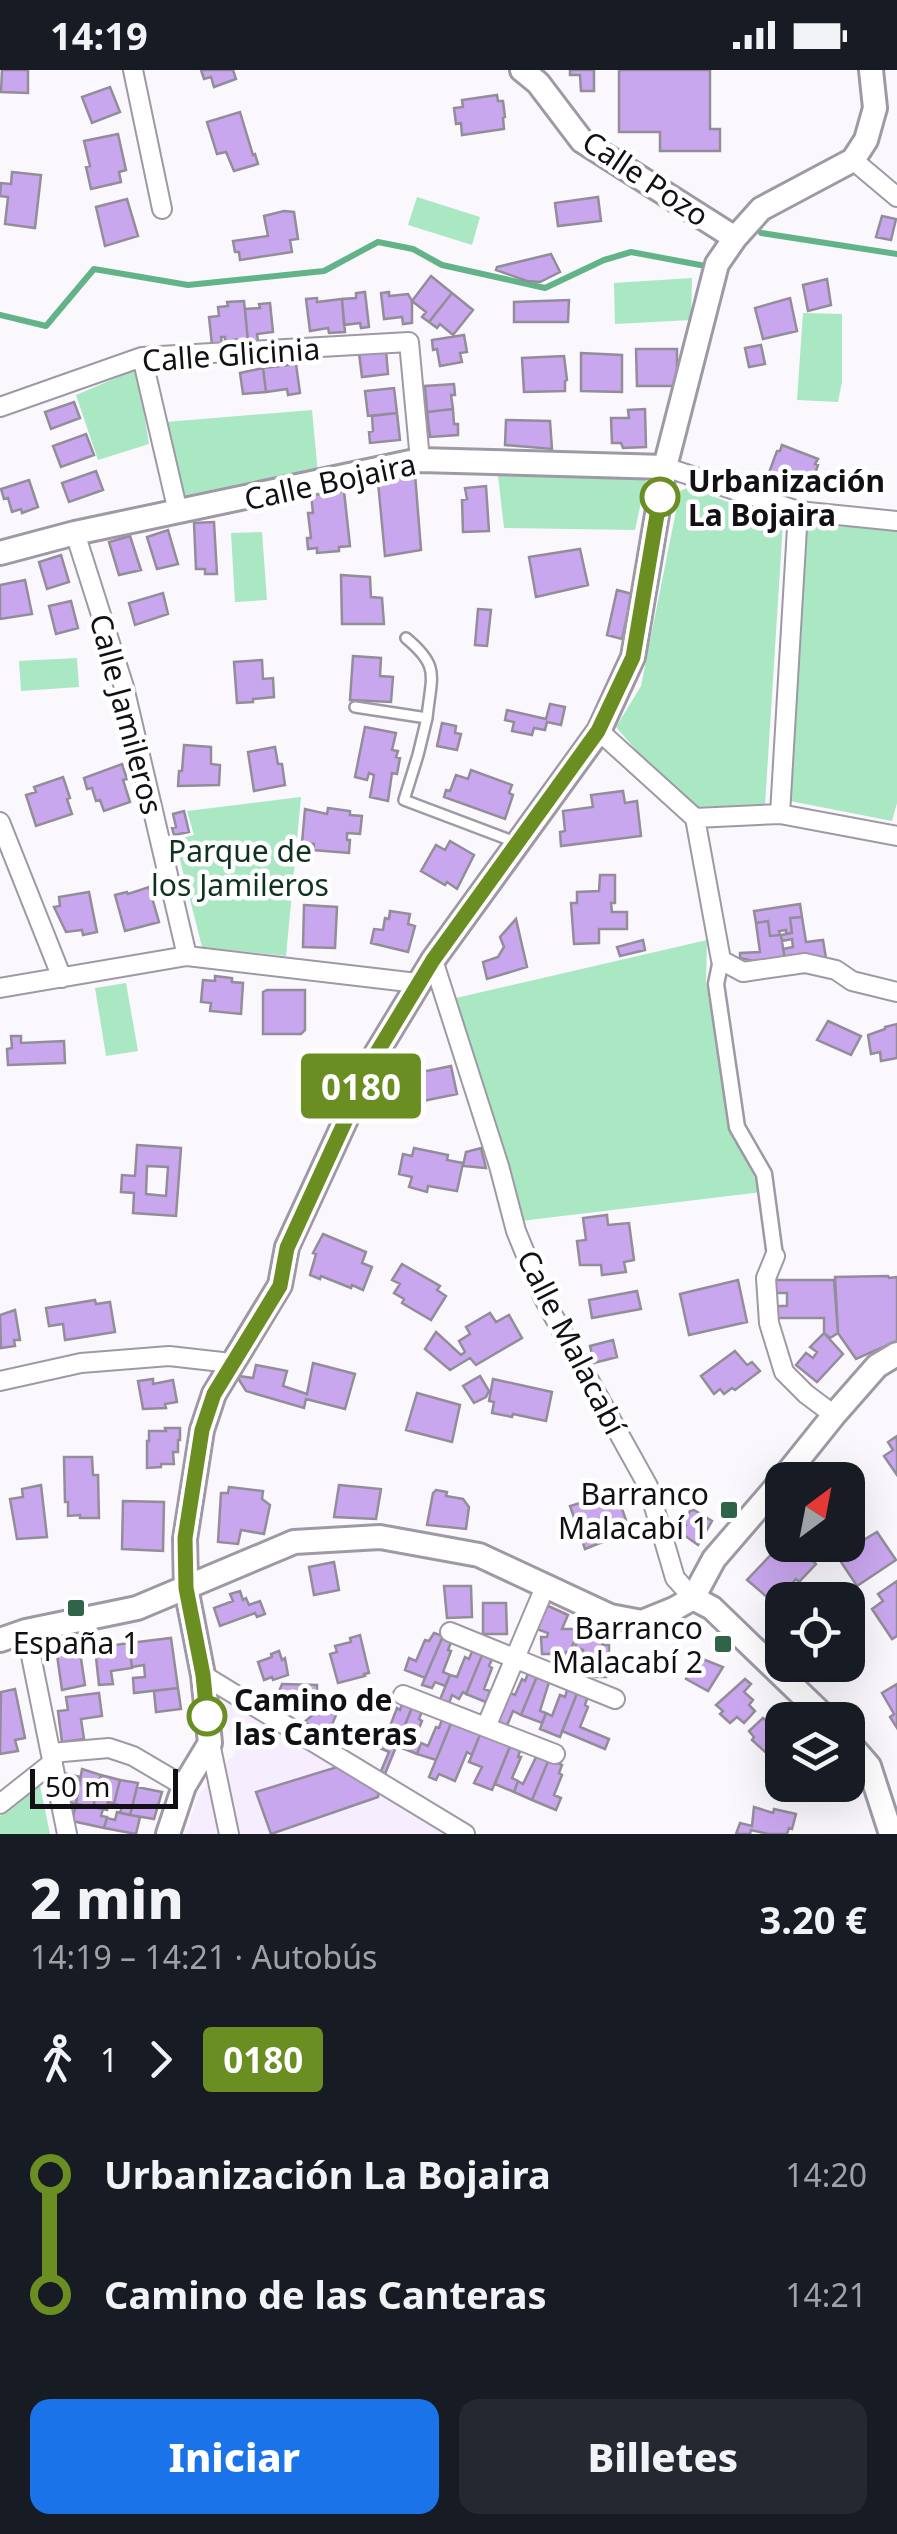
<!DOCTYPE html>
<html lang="es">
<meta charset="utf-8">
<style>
:root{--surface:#171b24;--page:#242831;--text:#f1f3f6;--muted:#9ea1a6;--accent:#1a73e8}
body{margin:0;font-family:"Noto Sans",sans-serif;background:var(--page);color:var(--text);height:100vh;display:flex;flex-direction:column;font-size:38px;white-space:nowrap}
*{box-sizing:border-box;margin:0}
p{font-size:32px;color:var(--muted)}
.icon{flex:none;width:55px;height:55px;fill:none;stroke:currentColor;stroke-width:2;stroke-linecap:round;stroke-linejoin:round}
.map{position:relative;height:1764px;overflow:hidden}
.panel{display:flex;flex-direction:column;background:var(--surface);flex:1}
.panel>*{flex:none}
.badge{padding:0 20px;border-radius:8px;font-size:35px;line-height:65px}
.needle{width:65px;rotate:32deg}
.tools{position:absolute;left:765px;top:1392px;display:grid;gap:20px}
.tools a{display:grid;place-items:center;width:100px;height:100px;border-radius:20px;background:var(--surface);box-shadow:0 10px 40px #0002;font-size:50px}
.scale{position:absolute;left:30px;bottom:25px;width:148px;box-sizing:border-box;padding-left:10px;border:5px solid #121014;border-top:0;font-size:28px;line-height:35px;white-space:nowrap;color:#121014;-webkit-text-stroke:8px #fff;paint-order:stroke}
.map>.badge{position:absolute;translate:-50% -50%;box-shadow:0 0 0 5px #fff}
.legs{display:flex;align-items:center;gap:15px;height:110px;padding:0 30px;font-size:32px}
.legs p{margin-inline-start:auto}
.head{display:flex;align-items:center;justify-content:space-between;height:170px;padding:0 30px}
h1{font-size:55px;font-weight:800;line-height:75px}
.action{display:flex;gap:20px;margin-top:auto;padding:20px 30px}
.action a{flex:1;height:115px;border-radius:20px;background:var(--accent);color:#fff;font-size:40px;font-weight:800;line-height:115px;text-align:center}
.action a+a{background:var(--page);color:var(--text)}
ul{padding:0 30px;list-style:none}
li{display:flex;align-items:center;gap:35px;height:120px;font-size:38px}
li i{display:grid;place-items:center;width:15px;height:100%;margin:0 12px;background:currentColor}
li i::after{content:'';width:25px;height:25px;margin:-12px;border:8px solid;border-radius:50%;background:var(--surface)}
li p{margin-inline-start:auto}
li:first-child i{background:linear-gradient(#0000 50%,currentColor 0)}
li:last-child i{background:linear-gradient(currentColor 50%,#0000 0)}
.status{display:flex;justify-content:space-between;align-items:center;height:70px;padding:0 50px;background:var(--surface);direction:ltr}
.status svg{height:28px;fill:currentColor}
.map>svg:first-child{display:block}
.built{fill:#f6eeff}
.green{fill:#a9e8c3}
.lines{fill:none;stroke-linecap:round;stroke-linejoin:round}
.stream{stroke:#62b488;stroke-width:6}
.building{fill:#c9a7ee;stroke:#928d99;stroke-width:2.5;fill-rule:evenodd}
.service-casing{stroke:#9e99a5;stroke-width:14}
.pedestrian-casing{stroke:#9e99a5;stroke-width:19}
.minor-casing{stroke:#9e99a5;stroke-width:22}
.tertiary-casing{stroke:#9e99a5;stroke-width:28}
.service{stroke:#fff;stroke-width:9}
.pedestrian{stroke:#fff;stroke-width:14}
.minor{stroke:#fff;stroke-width:18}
.tertiary{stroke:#fff;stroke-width:22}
.line-1-casing{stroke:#fff;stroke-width:22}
.line-1{stroke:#6b8e23;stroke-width:15}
.stop-1-dot{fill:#fff;stroke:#6b8e23;stroke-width:5}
.poi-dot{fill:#306448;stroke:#fff;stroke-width:4}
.labels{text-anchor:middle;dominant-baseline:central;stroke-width:9;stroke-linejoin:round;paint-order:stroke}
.street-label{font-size:30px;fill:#121014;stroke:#fff}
.stop-label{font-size:30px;font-weight:bold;fill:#121014;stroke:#fff;text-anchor:start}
.park-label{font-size:30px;fill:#0e3321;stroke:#fff}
.poi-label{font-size:30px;fill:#121014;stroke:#fff;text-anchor:end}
</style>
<div class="status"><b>14:19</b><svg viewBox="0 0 49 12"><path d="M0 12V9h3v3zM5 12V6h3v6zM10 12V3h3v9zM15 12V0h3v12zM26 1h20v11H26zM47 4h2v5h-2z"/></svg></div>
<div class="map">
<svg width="897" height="1764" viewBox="0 0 897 1764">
<rect width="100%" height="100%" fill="#faf8fd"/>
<path class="built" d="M215 1616 455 1764H186L198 1726 236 1682Z"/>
<path class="green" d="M417 127 480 147 472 175 408 155Z
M692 208 691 250 615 254 614 213Z
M803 243 842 244V312L838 332 797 330Z
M137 299 149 374 98 390 76 325Z
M312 340 318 404 184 430 166 352Z
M497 397 648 400 635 460 504 458Z
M689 417 783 453 765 735 698 737 663 711 616 657 641 616 680 421Z
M806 454 897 460V733L892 751 790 731Z
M262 462 267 530 235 532 231 463Z
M77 588 79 617 21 621 19 591Z
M301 727 286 886 202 877 175 770 194 765 187 741Z
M707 870 706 913 730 1057 762 1122 521 1151 456 928Z
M126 913 138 981 106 986 95 918Z
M40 1716 50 1764H0V1746Z"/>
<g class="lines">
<path class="stream" d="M761 163 897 184
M0 245 46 256 94 199 188 215 324 201 378 172 413 179 442 195 545 218 604 190 631 182 711 197"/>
</g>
<path class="building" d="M2 0H28V23L1 22Z
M201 0H233L236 9 214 17 211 7 204 9Z
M570 0H594V21H581L580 5H570Z
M619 0H710V59H720V81H660V62H619Z
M110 17 120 42 92 53 82 27Z
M497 25 498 31H503L505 47 503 48 504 59 462 65 461 53 456 54 454 38 463 37 462 30Z
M240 42 253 85 255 84 258 94 234 101 226 82 217 84 207 52Z
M118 64 126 100 119 102 121 112 91 119 86 97 90 96 84 71Z
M12 102 41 105 35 158 5 154 8 127 0 126 1 113 11 114Z
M598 127 601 151 558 156 555 133Z
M127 129 138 166 105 176 96 137Z
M284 141 294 142 298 169 290 170 292 182 240 190 239 182H235L233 171 268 166 264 146Z
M882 146 896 149 891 170 876 167Z
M551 184 560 202 540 212 527 211 496 200 497 197Z
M431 206 452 223 429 252 422 247 426 242 412 231Z
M827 209 831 235 808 241 803 215Z
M365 222 369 257 361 258 360 253 344 255 342 229 356 228V223Z
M389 222V226L408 224 412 231V253L403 254 402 247 384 249 381 223Z
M452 223 473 240 453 265 440 254 437 258 429 252Z
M317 228V232L342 229 345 262 329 263 328 258 310 261 306 229Z
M790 228 797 261 763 269 755 238Z
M569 230 568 252H514V232Z
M244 231 248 272 241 273V269L225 271V267H221L222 275H212L209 247 219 246 218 237 228 236 227 232Z
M270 233 273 262 257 264 258 271 248 272 245 239 260 238 259 234Z
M464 265 467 282 460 283 462 292 440 296 437 279 433 280 432 270Z
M761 275 765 294 749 297 745 278Z
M636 279H677V316H637Z
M386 280 388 304 362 307 359 283Z
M581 283 622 285V322L581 321Z
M564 286 567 310 565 311V321L524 322 522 288Z
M296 294 300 323 288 325 287 319 266 322 263 298Z
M263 298 266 322 243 324 240 303Z
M454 314 455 325H451L453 339 427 342 425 316Z
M394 318 397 343 368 346 365 321Z
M74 332 80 348 51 359 45 342Z
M453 339 454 354H458V365L430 367 427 342Z
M645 339 646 377 623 378 621 373H612L611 348H629L628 340Z
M397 343 400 370 370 373 369 362 373 361 372 346Z
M506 350 550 351 552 379 505 375Z
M86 364 94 385 61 397 53 376Z
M782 375 818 389 815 394 818 395 808 423 767 408 777 381H780Z
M96 401 103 420 69 432 62 413Z
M415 404 421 480 385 486 378 412Z
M29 410 38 437 22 443 21 439 12 442 8 428 4 429 1 419Z
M486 416 489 461 463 462 462 430 467 429 465 418Z
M344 421 350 476 339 477V481L317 483V478L308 479 307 468H311L308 443H313L311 424Z
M214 452 217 504H205V499H196L194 453Z
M168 460 178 494 157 499 147 467Z
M130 466 141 500 119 505 109 472Z
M580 479 588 515 536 527 529 487Z
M61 485 69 512 47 519 39 492Z
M341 505 370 507 371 527 382 528 384 554H342Z
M25 510 32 544 0 549V515Z
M617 520 632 524 622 569 607 565Z
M163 523 168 544 135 555 129 533Z
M71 531 78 558 56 564 49 536Z
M478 539 491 540 487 576 475 575Z
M353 586 381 588 380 606 393 607 391 632 350 630Z
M262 590 263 609 273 608 274 627 253 629V632L237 633 234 592Z
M550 634 565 637 561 655 547 652 545 660 534 658 532 665 512 661 514 652 505 650 507 640 546 649Z
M442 653 456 656 455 663 461 664 457 680 437 676Z
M365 657 396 663 392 680 398 681 396 687 400 688 397 704 392 703 388 731 370 727 374 705 369 703 367 710 355 707Z
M184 675 211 677V694L220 695 219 715 178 716 179 701H182Z
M275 677 278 694H282L285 715 254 721 248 682Z
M122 694 127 709 123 710 130 732 104 741 100 730 96 731 92 718 87 719 84 708Z
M471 700 512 715 509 723 513 725 505 749 444 727 446 720 450 721 456 705 468 709Z
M63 707 70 728 67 729 72 744 36 756 26 725 36 722 34 717Z
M623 721 625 733 637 731 641 766 561 776 560 762 565 761 563 741 593 737 591 725Z
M328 738 350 741V745L362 746 360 764 347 763V770H350L349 783 313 780 314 774 302 773 305 739 327 744Z
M184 741 189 762 174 765 172 758 176 757 173 744Z
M450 771 474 785 457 819 447 812 445 815 421 801 436 775 445 780Z
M600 805H615V833H611L612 842H627V859H599V873L574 874 571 833H577V822L599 821Z
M149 817 159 852 125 861 115 825 127 822 128 824Z
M89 822 97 862 83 865 82 860 66 862 54 837 60 836 59 827Z
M800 834 802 847 790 848 792 863 786 864V860L779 861 780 865 770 866 768 851 756 853 754 841Z
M304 835 337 837 335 878 303 877Z
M390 841 410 844 408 854 415 856 408 882 371 873 374 859 383 860 385 848 389 849Z
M802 847 806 872 823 870 827 894 785 890 783 879 793 877 792 869 782 871 781 865 792 863 790 848Z
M516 849 527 897 487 909 483 892 498 887 504 877 500 867Z
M768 851 770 866 781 865 785 890 762 893 740 888V883L760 882 756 853Z
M643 870 645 880 620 886 617 877Z
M215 906 232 908V912L243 913 241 944 210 941 211 933 201 932 203 910 215 911Z
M267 920H305V960L301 964H263V922Z
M828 951 861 966 851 985 817 970Z
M897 954V988L881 991 880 982 871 984 868 965 885 959V957Z
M11 966H21V973L64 971 65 993 8 995 7 979 12 978Z
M451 996 457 1024 418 1032 412 1004Z
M137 1075 181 1078 176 1146 133 1143 134 1123 121 1122 122 1105 135 1106ZM147 1096 168 1097 166 1126 146 1124Z
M414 1078 448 1085 447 1090 463 1093 457 1121 428 1116 427 1122 409 1117 412 1107 399 1104 403 1084 412 1086Z
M481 1078 486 1098 463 1096 466 1082Z
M607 1145 608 1155 629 1153 634 1190 624 1192 626 1202 602 1205 601 1195H580L577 1171 586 1170 583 1148Z
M323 1164 366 1182 362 1193 372 1197 363 1220 352 1215 351 1218 321 1206 320 1209 310 1205 316 1184 313 1183Z
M402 1194 440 1216 437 1220 446 1226 431 1250 402 1233 404 1229 394 1223 400 1214 392 1210Z
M888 1206 889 1208 897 1207V1271L856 1289 838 1263 835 1207Z
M738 1210 747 1252 689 1265 680 1224Z
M774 1210H834L838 1263 830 1268 824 1263V1248H776L775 1236H787V1223H775Z
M637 1221 641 1239 592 1248 589 1230Z
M95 1230 96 1234 110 1232 115 1262 65 1270 63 1254 49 1256 46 1238Z
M15 1240 20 1270H14L15 1276 1 1278 0 1245Z
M490 1243 496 1252 509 1245 522 1268 476 1295 470 1288 450 1300 425 1279 436 1262 461 1285 465 1282 459 1271 470 1264 466 1257Z
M824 1263 843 1284 817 1312 796 1295 806 1283 813 1288 817 1282 810 1277Z
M613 1270 617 1287 594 1293 590 1276Z
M735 1281 747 1295 752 1292 760 1301 735 1320 732 1318 724 1324 720 1319 714 1324 701 1306Z
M313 1293 355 1304 345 1339 306 1329 304 1338 246 1321 239 1310V1306L253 1308 256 1295 287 1301 283 1316 307 1324Z
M480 1306 489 1321 486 1327 474 1333 463 1316Z
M153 1309V1314L173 1310 177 1332 165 1334 166 1338 143 1339 138 1311Z
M493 1309 552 1322 546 1351 513 1344 512 1347 492 1343 494 1332 489 1331Z
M417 1323 460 1335 452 1372 406 1360Z
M165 1358H180V1370H178V1382H173L174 1394H161V1397L147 1398V1371H149V1361H166Z
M897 1366V1405L884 1386 893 1380 888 1372Z
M64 1387H92L93 1405H98L99 1448H80V1445L68 1446V1432H65Z
M839 1400 862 1425 848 1440V1410H828Z
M41 1415 47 1467 17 1469 10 1429 23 1427 22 1419Z
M339 1415 381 1419 376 1449 334 1447Z
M229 1417 263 1421 262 1429 270 1435 264 1464 241 1460 238 1474 218 1472 221 1423H228Z
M436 1420 447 1422 446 1426 463 1429 469 1437 466 1459 427 1455 433 1423Z
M618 1428 630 1461 585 1479 570 1436 583 1432 584 1437 605 1429 606 1433Z
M123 1431 164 1432 163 1481 122 1479Z
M694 1440 712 1451 698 1475 681 1463 686 1455 683 1453 690 1441Z
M877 1462 896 1490 857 1516 837 1486Z
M780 1475 791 1485 798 1478 816 1494 799 1512 796 1509 774 1533 747 1510Z
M334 1492 339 1520 314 1525 309 1497Z
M897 1511V1566L892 1569 872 1539 883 1531 878 1524Z
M444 1516H471L472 1547 447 1548Z
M240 1521 243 1530 246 1528 249 1535 260 1531 265 1544 257 1547 255 1543 220 1556 214 1538 233 1531 230 1524Z
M483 1533H506L507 1564H483Z
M544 1534 568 1545 562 1559H574V1572L570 1582H566L565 1584H542L541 1567H547L548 1563 534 1558Z
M585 1552 608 1562 602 1575H609V1596L605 1595 606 1607H584L583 1580 575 1577Z
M434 1563 443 1566 425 1608 405 1600 409 1588 416 1591 425 1570 429 1571Z
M360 1565 369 1603 364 1604 365 1606 338 1613 330 1584 337 1582 335 1576 351 1572 350 1568Z
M443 1566 452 1570 448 1580 451 1581 443 1602 450 1605 445 1616 435 1612 432 1618 422 1615Z
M171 1568 178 1618 134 1623 133 1608 145 1607 144 1595 132 1597 129 1573Z
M129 1573 132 1598 111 1601 113 1614 99 1615 95 1578Z
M473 1579 483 1583 466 1624 463 1622 459 1629 452 1625 448 1636 439 1632 450 1605 457 1607 465 1587 469 1589Z
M279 1581 282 1590 285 1588 288 1605 273 1610 272 1607 264 1610 258 1592 272 1587 271 1584Z
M80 1582 85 1615 62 1620 57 1585Z
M483 1583 493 1587 489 1596 492 1598 484 1619 490 1621 486 1632 466 1624Z
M700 1588 723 1597 708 1621 686 1609 692 1592 696 1594Z
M529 1601 538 1604 521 1645 513 1641 506 1658 496 1654 508 1622 515 1625 522 1609 525 1611Z
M538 1604 550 1609 540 1641 546 1643 542 1653 521 1645Z
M745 1609 751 1614 744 1622 753 1630 749 1635 755 1641 744 1653 737 1647 730 1653 720 1644 723 1641 716 1635Z
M282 1614 317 1615V1624H306V1630L288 1631 283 1639 274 1634Z
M897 1614V1658L890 1647 894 1644 882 1623Z
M568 1617 578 1621 560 1667 540 1659 546 1643 552 1646 560 1625 565 1627Z
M178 1618 181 1639 156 1642 154 1621Z
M15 1619 25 1668 15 1670 18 1681 0 1684 1 1622Z
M578 1621 588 1626 585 1635 588 1637 580 1657 609 1669 605 1679 562 1661Z
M99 1623 102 1646 81 1649 84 1669 62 1672 58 1641 68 1640 66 1627Z
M403 1631 413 1635 385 1704 381 1701 389 1682 373 1675 381 1656 389 1659 397 1638 400 1640Z
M325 1635 337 1643 327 1666 304 1652Z
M413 1635 423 1639 419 1649 422 1651 414 1670 421 1673 417 1684 397 1676Z
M443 1647 452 1651 436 1690 417 1684 421 1673 428 1676 436 1657 439 1658Z
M763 1648 770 1654 776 1648 782 1654V1682L774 1690 752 1670 754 1667 749 1661Z
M452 1651 481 1662 472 1685 467 1682 455 1711 439 1704 436 1710 429 1707Z
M481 1662 511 1674 492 1720 474 1713 482 1697 469 1692Z
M511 1674 521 1678 518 1687H521L512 1708 518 1711 514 1722 495 1714Z
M537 1685 549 1689 532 1730 514 1722 518 1711 523 1714Z
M549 1689 562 1695 559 1703 562 1705 554 1725 561 1728 556 1740 532 1730Z
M337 1697 379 1720 378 1727 271 1764 256 1722Z
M82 1699 101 1705 93 1737 76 1734Z
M59 1702 80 1707 76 1734 63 1731Z
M101 1705 120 1710 114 1734 108 1732 107 1740 93 1737Z
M120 1710 138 1713 130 1745 120 1743 122 1736 114 1734Z
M137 1717 162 1722 154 1749 130 1745Z
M76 1734 103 1739 101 1746 107 1747 104 1758 72 1751Z
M754 1737 773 1743 774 1739 796 1744 792 1759 789 1758 787 1764H768L751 1760 750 1764H736L740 1753 752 1756Z
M117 1742 140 1747 136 1764 104 1758 107 1748 115 1750Z"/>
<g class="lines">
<g class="service-casing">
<path id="service" d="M406 568C441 597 431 606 427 648
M355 637 427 648 418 685 404 730 515 772"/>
</g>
<g class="pedestrian-casing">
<path id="pedestrian" d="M721 890 716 914 737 1057 764 1104 775 1186"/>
</g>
<g class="minor-casing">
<path id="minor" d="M133 0 162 139
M853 90 897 127
M142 287 178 442
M0 337 142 287 409 272 420 390
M665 397 798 441 897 451
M75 463 124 617 187 886
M599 661 695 748 721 890 743 902 805 893 836 900 852 911 897 922
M780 744 798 441
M695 748 780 744 897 766
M0 752 62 908
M433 890 499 1096 516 1161 544 1229 648 1416 675 1508 693 1528
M0 918 187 886 417 913
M775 1186 766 1208 769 1253 784 1302 806 1324 834 1345
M0 1311 81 1293 169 1286 231 1293
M26 1561 67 1764
M450 1562 615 1629
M203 1605 465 1764
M403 1625 555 1684
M486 1657 545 1517
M210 1673 229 1764
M51 1683 109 1678 133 1686 184 1716
M0 1734 53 1692"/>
</g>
<g class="tertiary-casing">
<path id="tertiary" d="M522 0 538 13 582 71 735 168
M0 483 75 463 420 390 665 397
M693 1528 712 1538 828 1650
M0 1570 26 1561 137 1538 294 1472 380 1467 479 1485 610 1546 642 1552 674 1539 693 1528 714 1489 777 1416 834 1345 877 1296 897 1284
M848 1672 869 1696 891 1764
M168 1764 184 1716 210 1673 203 1605 186 1518 185 1469 202 1360 214 1324 280 1215 287 1177 376 984 433 890 599 661 633 587 665 397 717 194 735 168 761 139 853 90 866 70 875 38 871 0"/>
</g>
<use href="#service" class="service"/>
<use href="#pedestrian" class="pedestrian"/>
<use href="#minor" class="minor"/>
<use href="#tertiary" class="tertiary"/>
</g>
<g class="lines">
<g class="line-1-casing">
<path id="line-1" d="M207 1646 203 1605 186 1518 185 1468 202 1360 214 1324 280 1216 287 1178 376 984 433 890 598 661 633 587 660 427"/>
</g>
<use href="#line-1" class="line-1"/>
</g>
<g class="stop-1-dot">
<circle cx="660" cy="427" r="18"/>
<circle cx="207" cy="1646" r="18"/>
</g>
<g class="poi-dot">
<rect x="719" y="1430" width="20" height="20" rx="5"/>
<rect x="66" y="1528" width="20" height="20" rx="5"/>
<rect x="713" y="1564" width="20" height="20" rx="5"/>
</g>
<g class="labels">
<g class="street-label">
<text transform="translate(646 108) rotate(34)">Calle Pozo</text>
<text transform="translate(231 284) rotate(-4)">Calle Glicinia</text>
<text transform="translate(330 411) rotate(-12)">Calle Bojaira</text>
<text transform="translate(127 644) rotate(75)">Calle Jamileros</text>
<text transform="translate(572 1272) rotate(63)">Calle Malacabí</text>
</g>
<g class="stop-label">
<text x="688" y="410">Urbanización<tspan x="688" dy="34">La Bojaira</tspan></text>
<text x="234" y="1629">Camino de<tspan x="234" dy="34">las Canteras</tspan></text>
</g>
<g class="park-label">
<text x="240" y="780">Parque de<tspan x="240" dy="34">los Jamileros</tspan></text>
</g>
<g class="poi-label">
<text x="709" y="1423">Barranco<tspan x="709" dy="34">Malacabí 1</tspan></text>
<text x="703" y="1557">Barranco<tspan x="703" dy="34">Malacabí 2</tspan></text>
<text x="76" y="1572" text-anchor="middle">España 1</text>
</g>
</g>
</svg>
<div class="tools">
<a><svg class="needle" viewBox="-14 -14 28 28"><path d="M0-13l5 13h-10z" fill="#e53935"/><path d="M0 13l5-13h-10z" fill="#9ea1a6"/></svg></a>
<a><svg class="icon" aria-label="locate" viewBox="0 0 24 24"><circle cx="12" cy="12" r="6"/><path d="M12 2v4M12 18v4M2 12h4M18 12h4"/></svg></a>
<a><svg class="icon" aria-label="layers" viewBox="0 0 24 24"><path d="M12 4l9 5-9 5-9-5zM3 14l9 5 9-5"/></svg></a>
</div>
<div class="scale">50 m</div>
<b class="badge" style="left:361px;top:1016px;background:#6b8e23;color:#fff">0180</b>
</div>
<section class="panel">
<div class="head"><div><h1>2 min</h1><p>14:19 – 14:21 · Autobús</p></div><b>3.20 €</b></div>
<div class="legs"><svg class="icon" aria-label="walk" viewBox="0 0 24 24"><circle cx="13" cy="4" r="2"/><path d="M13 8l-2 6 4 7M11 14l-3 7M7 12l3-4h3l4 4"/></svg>1<svg class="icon" aria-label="forward" viewBox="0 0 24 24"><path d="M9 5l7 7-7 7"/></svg><b class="badge" style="background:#6b8e23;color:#fff">0180</b></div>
<ul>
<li><i style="color:#6b8e23"></i><b>Urbanización La Bojaira</b><p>14:20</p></li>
<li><i style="color:#6b8e23"></i><b>Camino de las Canteras</b><p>14:21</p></li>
</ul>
<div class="action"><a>Iniciar</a><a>Billetes</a></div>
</section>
